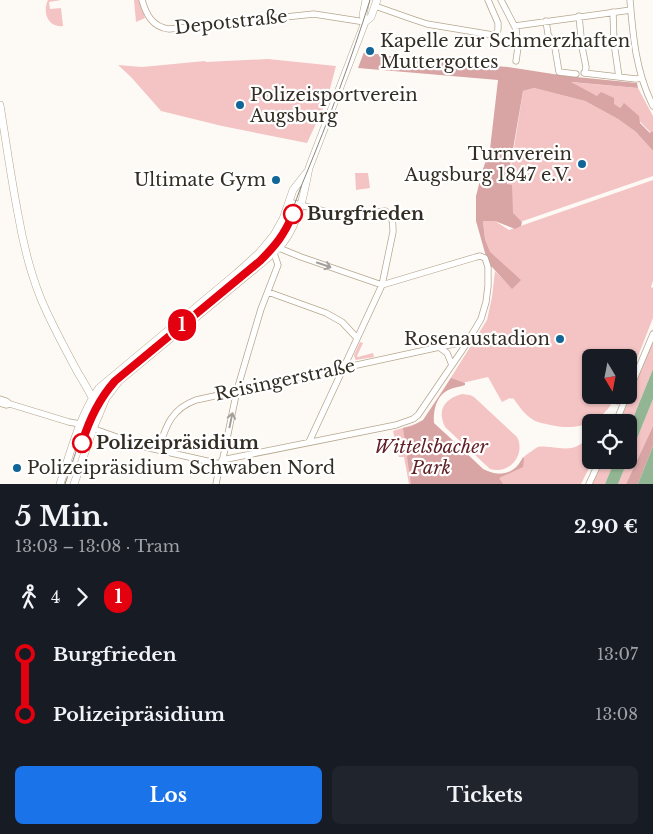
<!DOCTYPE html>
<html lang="de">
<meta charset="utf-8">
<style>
:root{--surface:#171b24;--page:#20242c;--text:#f1f3f6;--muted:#9ea1a6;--accent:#1a73e8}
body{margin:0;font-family:"Libre Baskerville",serif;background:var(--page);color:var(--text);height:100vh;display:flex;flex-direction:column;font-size:19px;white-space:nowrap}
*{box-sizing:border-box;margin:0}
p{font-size:16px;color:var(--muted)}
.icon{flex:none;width:28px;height:28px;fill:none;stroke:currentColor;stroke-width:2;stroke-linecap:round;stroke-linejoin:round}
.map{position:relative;height:484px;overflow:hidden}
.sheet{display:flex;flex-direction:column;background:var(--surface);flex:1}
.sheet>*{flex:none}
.badge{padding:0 10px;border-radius:16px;font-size:18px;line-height:32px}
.needle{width:32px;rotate:170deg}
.buttons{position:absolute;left:582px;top:349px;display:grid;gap:10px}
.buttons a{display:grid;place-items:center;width:55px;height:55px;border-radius:8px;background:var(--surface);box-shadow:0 1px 4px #0004;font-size:25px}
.map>.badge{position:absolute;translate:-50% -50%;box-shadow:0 0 0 2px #fff}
.legs{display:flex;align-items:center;gap:8px;height:55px;padding:0 15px;font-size:16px}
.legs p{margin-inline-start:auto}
.head{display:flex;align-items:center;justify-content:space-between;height:85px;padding:0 15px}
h1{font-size:28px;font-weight:700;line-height:38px}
.button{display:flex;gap:10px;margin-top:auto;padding:10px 15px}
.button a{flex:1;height:58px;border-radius:8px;background:var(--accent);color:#fff;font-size:20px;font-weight:700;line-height:58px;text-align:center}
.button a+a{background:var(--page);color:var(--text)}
ul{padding:0 15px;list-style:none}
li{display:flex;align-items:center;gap:18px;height:60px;font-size:19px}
li i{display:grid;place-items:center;width:8px;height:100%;margin:0 6px;background:currentColor}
li i::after{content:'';width:12px;height:12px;margin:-6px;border:4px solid;border-radius:50%;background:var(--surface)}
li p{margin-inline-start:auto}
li:first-child i{background:linear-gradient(#0000 50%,currentColor 0)}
li:last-child i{background:linear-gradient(currentColor 50%,#0000 0)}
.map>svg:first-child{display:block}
.green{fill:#f4c4c4}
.forest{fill:#d8a4a4}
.water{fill:#92b693}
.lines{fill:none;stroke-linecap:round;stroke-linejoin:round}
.minor-casing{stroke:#b6a78e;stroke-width:7}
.major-casing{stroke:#b6a78e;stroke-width:8}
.minor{stroke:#fff;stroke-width:5.5}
.major{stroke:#fff;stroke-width:7}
.tram{stroke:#8d8880;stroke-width:1}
.oneway{stroke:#a3a09c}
.line-1-casing{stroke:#fff;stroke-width:11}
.line-1{stroke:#e3000f;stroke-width:8}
.poi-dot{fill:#116597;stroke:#fff;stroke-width:2}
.stop-1-dot{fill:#fff;stroke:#e3000f;stroke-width:2.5}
.labels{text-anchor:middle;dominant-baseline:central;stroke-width:4.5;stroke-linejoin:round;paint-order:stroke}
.street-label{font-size:18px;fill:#332d23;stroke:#fff}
.poi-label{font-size:18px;fill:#332d23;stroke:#fff;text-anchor:start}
.stop-label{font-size:18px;font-weight:bold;fill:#332d23;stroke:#fff;text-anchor:start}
.park-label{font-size:18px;font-style:italic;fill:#622227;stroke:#fff}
</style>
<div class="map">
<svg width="653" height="484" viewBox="0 0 653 484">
<rect width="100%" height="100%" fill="#fdfaf5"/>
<path class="green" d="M48 0H61L49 2 50 9 61 8 63 26C48 28 42 12 48 0Z
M134 0H139L145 18 136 22Z
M268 59 336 66 327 100 307 143 222 126 161 111 131 77 118 65 142 67 205 61 206 62Z
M569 82 638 88 653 116V132L652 131 651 133 623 104 620 108Z
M534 88 585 101 618 119 636 132 653 151V176L523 221 514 223 508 185 523 91Z
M355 173H368L370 188 356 190Z
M653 180V281L651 287 653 288V318L629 379V358H591V395H622L618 405 612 403C597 427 572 431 546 424 541 423 536 422 532 419 524 414 519 406 513 398L512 399 510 398 502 402 488 377 445 387 487 320 492 297 495 271 512 288 490 253 485 239 483 221H495L509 230Z
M653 334V369L629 428V422H616Z
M360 342 363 343 357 356 358 357 373 353 374 357 356 360 355 359 354 355Z
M462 394 470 395 474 397 517 437C526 454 510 475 490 469L445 427C437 410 444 399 462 394Z
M653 399V426L626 484H618Z
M428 420 444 432 483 469C494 475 506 476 516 468 519 465 520 462 523 458 525 455 529 453 532 451 533 450 537 447 538 447 542 446 547 447 550 447 567 449 576 451 589 437L591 438 588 445 591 446V460H593L581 484H409L404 457H399L393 431Z
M600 460H615L605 484H589Z"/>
<path class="forest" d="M364 52 415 60 508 67 566 76 637 83 638 88 571 82 597 96 601 92 614 98V104L620 108 624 103 639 116 640 123 650 133 652 131 653 132V151L636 132 618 119 585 101 534 88 523 91 507 184 512 185 513 213 522 222 521 226 515 229 495 221H483L485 239 490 252 521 280 512 289 492 267H489L476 221V196L483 169 490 149 498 80 358 68Z
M451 378 465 383V385C459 387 450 388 445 392 436 398 433 412 434 423L483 469C500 478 515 474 523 457L524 459 523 467 499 478 503 484H411L403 428 412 426 423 420Z
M653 426V446L638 484H626Z"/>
<path class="water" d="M653 369V399L629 458V428Z
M653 446V484H638Z
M615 460H628L618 484H605Z"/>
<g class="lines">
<g class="minor-casing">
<path id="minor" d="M142 0C146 14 152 27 169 29L314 14 365 22
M501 0 516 29 518 47 516 61
M630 0C633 37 636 72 653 106
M375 6 412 19 427 24 493 35 497 33 498 29V23L488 0
M613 12 614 43 619 77
M579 16 582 47 586 67 585 73
M546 21 548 34 555 48 559 72 576 74
M515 26 631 10
M584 73 636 79 642 78
M289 202 339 215H354L385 211C393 215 393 224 393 232L382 285 309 442
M268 292 326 313 342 322 357 338
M439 347 447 353 452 365
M629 391 653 334
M0 399 6 401 10 404 69 422 80 424 145 447 220 464 227 459 396 425 413 419 418 415 465 346 481 319 486 302 488 286V267L485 258 480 256 476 257 382 285 301 257 279 248
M0 403 6 405 10 404
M616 422 627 395
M158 450C166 426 171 409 196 400L435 348 459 343 465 346
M216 484 220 464 223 458 237 390 247 356 261 309 278 265 274 253
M589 484 600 460"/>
</g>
<g class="major-casing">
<path id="major" d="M365 22 363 15 366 0
M0 105C6 141 11 178 18 214 23 243 30 272 41 299 51 323 64 347 77 371 85 385 95 399 99 415
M60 484C71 451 79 417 99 388L237 273 259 253 274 235 283 219 293 190 308 171
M74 484 93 429 106 398 119 381 263 262C270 256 277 250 283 243 299 222 304 194 309 168L365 22 371 17 377 0"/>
</g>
<use href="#minor" class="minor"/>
<use href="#major" class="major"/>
<path class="tram" d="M65 484C78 448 87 408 114 379L258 259C266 251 275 243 281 233 292 216 297 195 305 177 329 119 351 60 370 0"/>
</g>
<defs><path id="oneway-shaft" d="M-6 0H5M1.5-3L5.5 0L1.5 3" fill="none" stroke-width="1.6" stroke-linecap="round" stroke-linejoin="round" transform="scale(1.25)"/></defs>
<g class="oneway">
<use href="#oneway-shaft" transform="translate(324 265) rotate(19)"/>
<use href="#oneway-shaft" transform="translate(231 420) rotate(-78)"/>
</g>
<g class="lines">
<g class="line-1-casing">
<path id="line-1" d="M82 443C89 420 99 399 115 381L260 261C276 245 284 235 293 214"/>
</g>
<use href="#line-1" class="line-1"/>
</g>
<g class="poi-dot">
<circle cx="370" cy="51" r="5"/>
<circle cx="240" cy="105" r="5"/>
<circle cx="582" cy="164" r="5"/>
<circle cx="276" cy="180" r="5"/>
<circle cx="560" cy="339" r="5"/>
<circle cx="17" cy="468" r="5"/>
</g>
<g class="stop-1-dot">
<circle cx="293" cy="214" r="9"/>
<circle cx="82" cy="443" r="9"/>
</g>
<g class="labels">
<g class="street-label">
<text transform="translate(231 22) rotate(-6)">Depotstraße</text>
<text transform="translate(285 380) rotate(-12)">Reisingerstraße</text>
</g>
<g class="poi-label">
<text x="380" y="41">Kapelle zur Schmerzhaften<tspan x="380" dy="21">Muttergottes</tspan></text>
<text x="250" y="95">Polizeisportverein<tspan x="250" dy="21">Augsburg</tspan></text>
<text x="572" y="154" text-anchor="end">Turnverein<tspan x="572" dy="21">Augsburg 1847 e.V.</tspan></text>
<text x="266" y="180" text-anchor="end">Ultimate Gym</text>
<text x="550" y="339" text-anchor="end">Rosenaustadion</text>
<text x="27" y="468">Polizeipräsidium Schwaben Nord</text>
</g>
<g class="stop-label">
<text x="307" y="214">Burgfrieden</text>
<text x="96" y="443">Polizeipräsidium</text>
</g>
<g class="park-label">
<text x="431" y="447">Wittelsbacher<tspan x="431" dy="21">Park</tspan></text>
</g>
</g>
</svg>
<div class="buttons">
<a><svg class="needle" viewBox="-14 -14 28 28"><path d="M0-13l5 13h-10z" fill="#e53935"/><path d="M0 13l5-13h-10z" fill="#9ea1a6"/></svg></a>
<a><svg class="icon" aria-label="locate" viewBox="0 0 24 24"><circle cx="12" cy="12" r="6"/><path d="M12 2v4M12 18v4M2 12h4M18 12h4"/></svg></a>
</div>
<b class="badge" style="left:182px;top:325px;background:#e3000f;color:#fff">1</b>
</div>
<section class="sheet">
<div class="head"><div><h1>5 Min.</h1><p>13:03 – 13:08 · Tram</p></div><b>2.90 €</b></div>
<div class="legs"><svg class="icon" aria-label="walk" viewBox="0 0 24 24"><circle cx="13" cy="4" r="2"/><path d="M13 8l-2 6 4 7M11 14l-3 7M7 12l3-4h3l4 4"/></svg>4<svg class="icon" aria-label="forward" viewBox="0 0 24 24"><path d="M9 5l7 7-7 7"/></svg><b class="badge" style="background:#e3000f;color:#fff">1</b></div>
<ul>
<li><i style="color:#e3000f"></i><b>Burgfrieden</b><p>13:07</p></li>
<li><i style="color:#e3000f"></i><b>Polizeipräsidium</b><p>13:08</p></li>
</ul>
<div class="button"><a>Los</a><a>Tickets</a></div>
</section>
